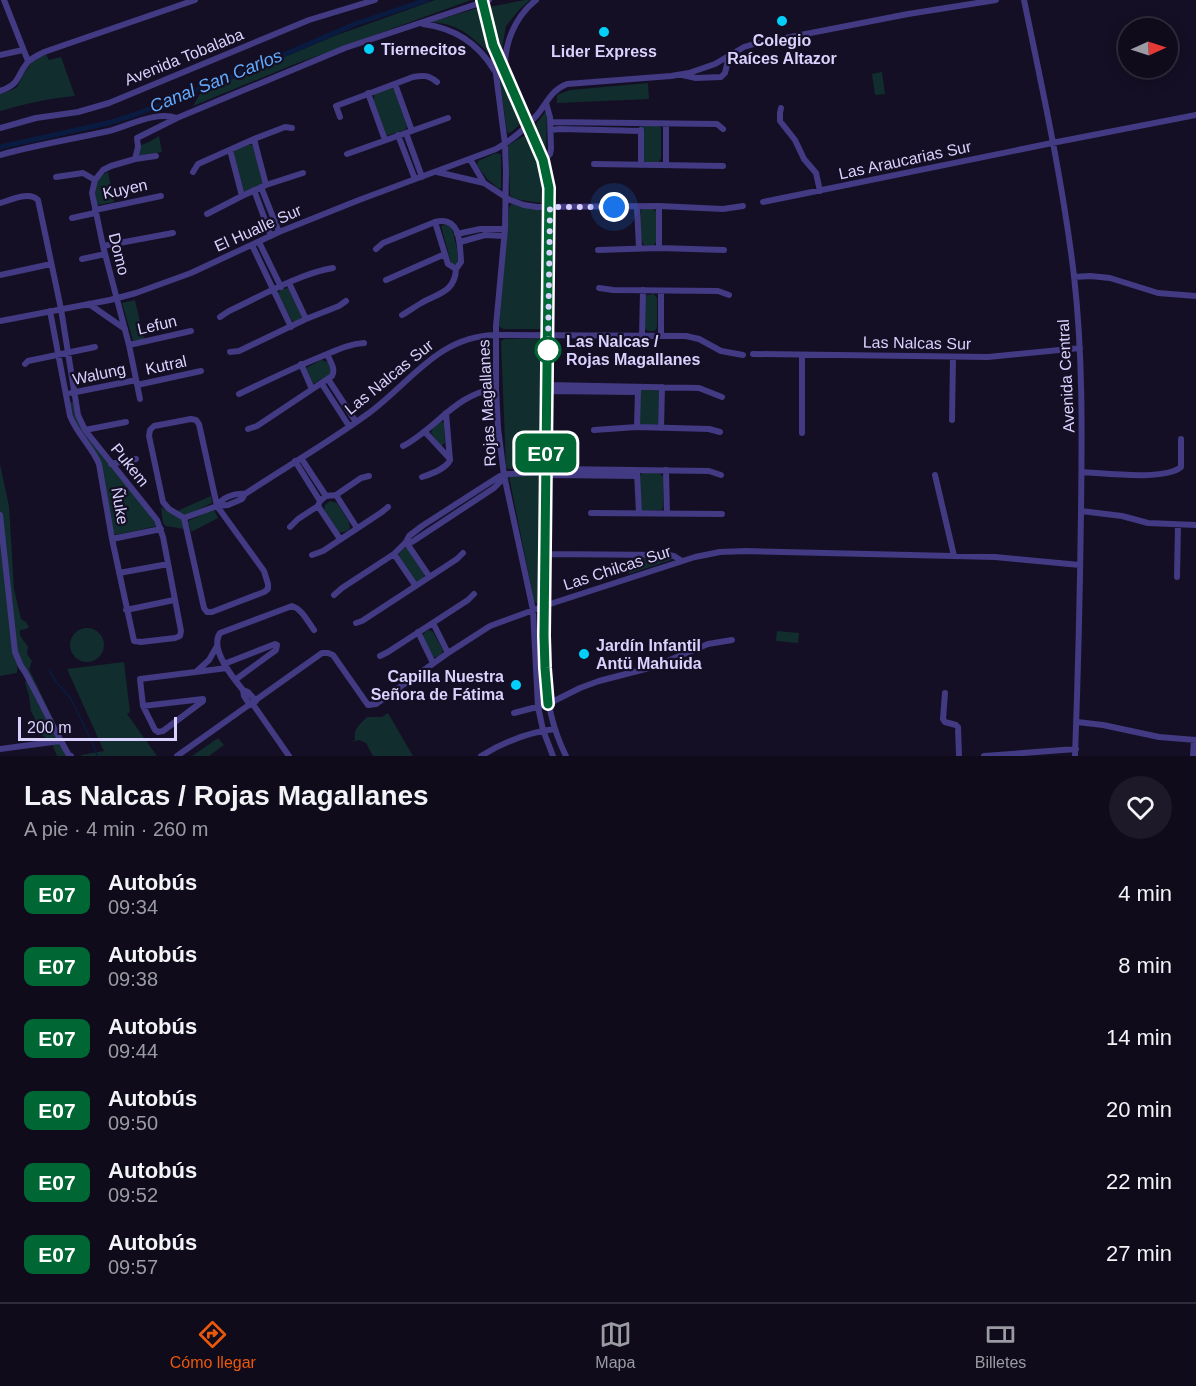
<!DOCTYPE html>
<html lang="es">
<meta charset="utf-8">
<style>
:root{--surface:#0f0b1b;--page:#1d1928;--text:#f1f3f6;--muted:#9b9ba3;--line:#2f2b3a;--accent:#ea580c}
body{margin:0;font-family:Arial,sans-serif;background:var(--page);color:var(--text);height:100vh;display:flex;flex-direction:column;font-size:22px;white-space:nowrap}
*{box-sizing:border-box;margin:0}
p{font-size:20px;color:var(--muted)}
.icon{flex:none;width:33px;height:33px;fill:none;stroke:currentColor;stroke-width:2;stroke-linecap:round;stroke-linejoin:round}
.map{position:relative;height:756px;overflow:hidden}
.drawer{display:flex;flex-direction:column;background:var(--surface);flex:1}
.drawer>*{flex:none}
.badge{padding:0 12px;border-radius:9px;font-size:21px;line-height:39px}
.needle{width:39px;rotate:87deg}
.fabs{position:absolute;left:1118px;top:18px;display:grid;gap:12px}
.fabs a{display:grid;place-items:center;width:60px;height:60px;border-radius:50%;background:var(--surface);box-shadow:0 3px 15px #0003,0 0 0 2px var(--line);font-size:30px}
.scale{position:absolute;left:18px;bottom:15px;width:159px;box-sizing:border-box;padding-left:6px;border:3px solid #dad2fe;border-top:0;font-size:16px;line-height:21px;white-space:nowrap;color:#dad2fe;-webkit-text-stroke:4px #140f24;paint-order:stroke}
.you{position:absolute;width:30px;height:30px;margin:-15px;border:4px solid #fff;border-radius:50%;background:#1a73e8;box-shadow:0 0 0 9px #1a73e833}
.map>.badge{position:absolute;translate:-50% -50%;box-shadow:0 0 0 3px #fff}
.round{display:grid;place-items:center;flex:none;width:63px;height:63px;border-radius:32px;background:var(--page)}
.overview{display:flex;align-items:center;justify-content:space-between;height:102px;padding:0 24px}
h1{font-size:28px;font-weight:800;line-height:45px}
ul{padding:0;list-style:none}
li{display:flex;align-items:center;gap:18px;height:72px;padding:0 24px}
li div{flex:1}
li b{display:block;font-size:22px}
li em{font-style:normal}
li .badge{min-width:66px;font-weight:700;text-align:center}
.tab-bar{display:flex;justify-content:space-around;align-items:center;height:84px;border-top:2px solid var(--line);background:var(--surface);font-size:16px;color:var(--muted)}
.tab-bar a{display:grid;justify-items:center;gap:3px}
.tab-bar .selected{color:var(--accent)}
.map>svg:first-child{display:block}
.green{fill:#122d2e}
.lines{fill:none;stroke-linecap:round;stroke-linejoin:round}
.stream{stroke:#0a1b41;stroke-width:1.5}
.canal{stroke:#0a1b41;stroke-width:5}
.minor{stroke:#423a83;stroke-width:6}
.line-casing{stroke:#fff;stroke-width:14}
.line{stroke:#063;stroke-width:9}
.walk{stroke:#dad2fe;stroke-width:6;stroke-dasharray:0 10.8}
.poi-dot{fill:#03d0fa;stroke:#140f24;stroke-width:2}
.stop-dot{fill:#fff;stroke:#063;stroke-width:3}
.labels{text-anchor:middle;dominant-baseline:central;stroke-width:4.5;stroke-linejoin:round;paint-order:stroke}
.poi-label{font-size:16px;font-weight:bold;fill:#dad2fe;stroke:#140f24}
.street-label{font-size:16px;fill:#dad2fe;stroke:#140f24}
.stop-label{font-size:16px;font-weight:bold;fill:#dad2fe;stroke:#140f24;text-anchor:start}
.water-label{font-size:18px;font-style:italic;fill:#62aafd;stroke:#140f24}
</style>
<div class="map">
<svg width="1196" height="756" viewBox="0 0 1196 756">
<rect width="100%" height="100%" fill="#140f24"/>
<path class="green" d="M435 0H471L295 64 193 106 201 92 337 35Z
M525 0H530L519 10 506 26 502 49 489 7Z
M478 8 489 53C469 35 460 24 431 22Z
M46 54 49 60 61 57 75 96C49 98 25 104 0 111V94L12 90 17 87 25 72 32 62Z
M497 61 522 122 521 124 510 133 507 132Z
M882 72 885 94 875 95 872 74Z
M648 83 649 99 557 103V95L570 90Z
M389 87 394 89 407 127 405 130 386 136 374 102V96L375 93Z
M546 111 547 112 546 152H544L533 128Z
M641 126H659L661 128V158L659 162H643L640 129Z
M526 135 529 136C539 156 546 178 545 201L541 203 514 199 510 195 508 145Z
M159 136 162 152 138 156 141 145 149 142Z
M248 143 253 146 262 182V184L246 192H244L234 155V150Z
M496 153 500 154 501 155V188L499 189 487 179 477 165 478 161Z
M108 172 114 202 97 205C94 191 93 179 108 172Z
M511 204 545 211 543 323V327L540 329H504L501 328 499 326 509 208Z
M643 209H652L657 212V241L653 246 644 245C638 236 640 221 641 210Z
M447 224 452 228 457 249 458 264 452 266 441 226Z
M288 288 301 315V318L297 321H292L278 294 279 291 283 289Z
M654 294 657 298V326L656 330C651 332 647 332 644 327L645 298 647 295Z
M135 300 144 339 133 341 122 303Z
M540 338 542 340V463L538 468 508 469 506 467 501 341 504 339Z
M321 360 328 362 331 371 330 375 313 384 306 368Z
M643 388H656L659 391 658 424 656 426 642 425 640 424V391Z
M70 402H73L76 417 82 429 150 514 157 526 116 535 113 532 101 466 75 423Z
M441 421 444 423 445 443 441 446 431 433 433 428Z
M0 464 9 506 14 589 21 619 26 622 29 627 26 629 20 630C19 637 24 641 28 646L27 654 32 661 29 669 65 744 67 756H57L51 741 43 736 31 711 29 695 25 683 28 675 18 661 17 673 0 676Z
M643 473H659L664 477 663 507 662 510 642 511 640 509 639 476Z
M509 476H542V600L540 603H536L534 601Z
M211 496 212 503 185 516 177 511Z
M330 501 337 503 349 522 350 528 347 531 339 533 324 510 325 505Z
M161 507 182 520 184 529 166 526 163 523Z
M214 509 218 518 191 532 188 521Z
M404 548H407L424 574C424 581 420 582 414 582L398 556 399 554Z
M670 558 671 560 629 574V559Z
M70 645a17 17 0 1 1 34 0a17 17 0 1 1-34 0Z
M429 630 433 632 443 650C442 655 438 658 433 657L422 636 426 631Z
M777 631 799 633 798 643 776 641Z
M124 662 130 712 127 714 157 756H81V755L104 751 67 669Z
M388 713 413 756H373L366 743 359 740 352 742 355 740C353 729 360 724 367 717H382Z
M218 738 224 745 209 756H192Z"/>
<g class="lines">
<path class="stream" d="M49 670 57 683 71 699 93 744 97 756"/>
<path class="canal" d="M0 147 108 123 134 115 260 65 355 24 427 0"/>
<path class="minor" d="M4 0 28 61
M480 0 493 45 543 160 549 188 545 668C546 699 552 728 566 756
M1024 0C1043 92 1063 183 1074 276 1083 355 1082 433 1081 512 1080 593 1078 675 1075 756
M423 24C454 28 478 43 494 70
M493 51 505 144 506 172 505 229 496 326V389L498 428 504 475 533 610 538 707 543 730 553 756
M0 55 23 50
M505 70C504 43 515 17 536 0
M682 75 696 78 721 77 725 73 729 56
M395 84 412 131
M0 91C20 84 16 77 27 63 31 58 39 55 44 52L195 0
M368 93 385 140
M781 108 780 113V121L795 140 804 159 816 173 820 191
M340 117 336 106 413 77C423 75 429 75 437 82
M551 122 717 124 723 129
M0 128 36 118 78 112 109 103 309 20 375 0
M551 130 560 129 641 131
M641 130V165
M406 133 422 177
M398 135 415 179
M254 139 266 185
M230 150 242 196
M347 154 448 118
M0 155C36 145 73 139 109 131 131 125 155 111 177 118
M135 159 156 156
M470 159 484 183
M543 160 550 154 551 149 550 117 546 103
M594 164 723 166
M666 165V124
M193 172 198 164 254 139 285 127 292 128
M437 172 484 183 510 200 524 205 537 207 659 206 723 209 743 206
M56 177 83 173 95 180
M261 187 279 232
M254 190 271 236
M763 202 1052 143 1196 115
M0 203C11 200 29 191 38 200L61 309 78 415 85 430 157 520 163 537 181 631 180 636 175 638 141 642 134 641 112 539 99 464C92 447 77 434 70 416L50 311
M659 206V248
M637 207 639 248
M95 210 161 196
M207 214 242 196 266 185 303 173
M72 218 95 213
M435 222 448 264 456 269
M457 234 480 229H505
M259 242 281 287
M460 242 485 235 504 236
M252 245 291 327
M103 246 173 233
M376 249 383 243 435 222C461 215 460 245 461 262L456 269
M598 250 659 248 724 250
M82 259 105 254
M0 275 51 264
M1074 277 1090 276 1110 278 1158 293 1196 296
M386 280 445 254
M289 283 306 319
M599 288 613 290 718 291 729 295
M89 304 125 329
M402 315C409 311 416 306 423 302 440 293 455 291 456 269
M220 317 229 311C259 297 301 273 333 268
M0 321 110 300 136 293 191 273 279 232 359 200 496 149C512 140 525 129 537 115 547 103 551 90 567 84L671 76 689 73 715 64 744 47 754 44 908 14 996 0
M642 336 643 290
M661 336V291
M129 345 191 331
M230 352 239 351 306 319 339 306 346 301
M753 354 988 357 1080 348
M25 364 28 361 95 347
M301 364 312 389
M328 379 356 422
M322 384 349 426
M137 385 201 371
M547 385 699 388 722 397
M547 391 638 392
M71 393 136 380
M239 394C266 381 293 368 320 357 335 351 348 344 364 343
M140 399 129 345 103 246 92 193 95 180 103 170 111 166 135 159 138 147 137 138 177 118 345 48 489 0
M446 413 450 460
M191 419 196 420 199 424 217 506 264 571 268 584V589L264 592 212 612H207L204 608 184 518 169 509 163 502 149 436 150 430 154 426Z
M952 420 953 357
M637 427 638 390
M661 428 662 387
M248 429 257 426 332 376C336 369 330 361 327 354
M85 430 126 422
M594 430 637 427 709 429 720 432
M425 432 450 459
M802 433V355
M403 446C436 429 456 393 496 389
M301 458 326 496
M295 461 320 501
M111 464 136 459
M666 470 667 513
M546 472 551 475 637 476
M1082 472C1104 473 1165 481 1181 467V439
M637 473 639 513
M935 475 954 556
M422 477C431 474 446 469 450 460
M336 495 357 528
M217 506C223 497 234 493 245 494
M318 506 340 539
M1081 511 1122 516 1148 523 1196 525
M591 513 722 514
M0 515 15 652 21 666 25 672C40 699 53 728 69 755L71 756
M184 518 217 506 228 505 242 499 245 494C286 467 329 442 369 413 411 382 438 336 496 335L686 336 699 339 721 351 743 355
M290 527 298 519 318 506 320 501 326 496 336 495 361 478 369 476
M112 539 161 529
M406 542H412L494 488 501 481 504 475
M406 542 429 576
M394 554 415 585
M545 554 668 555 674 556 682 561
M312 555 323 551 382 512 388 507
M119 573 168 564
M1177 577 1178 525
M334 595 342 588 394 554 406 542 409 536 422 526 492 481 500 476 509 474 546 472 551 469H557L709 471 721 475
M126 610 174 600
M356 623 362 621 457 559 463 553
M433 623 448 653
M418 632 433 663
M380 656 388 652 468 600 474 594
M224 664 275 644 277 645
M197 671 209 660 217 646
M235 680 276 650 277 645
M243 690C233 678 209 649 220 633L292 606C302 609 308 622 314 630
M945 693 943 719 945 722 956 725 958 727 959 756
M203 699V701L163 731 158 732 155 730 143 706 140 679 227 668
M252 703 289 756
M250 705 244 696 243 690 248 692 256 701
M143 706 203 699
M514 713 548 704 580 688 599 681 653 667 708 644 732 640
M1077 722 1103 725 1159 737 1196 740
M0 749 60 741
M177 756 322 653H328L333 655 368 705 376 704 448 653 490 626 550 604 695 557 720 552 746 551 995 557 1080 565
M481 756C504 742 529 732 555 729
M984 756 1076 749
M1193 756 1194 740"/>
</g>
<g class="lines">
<g class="line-casing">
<path id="line" d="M482 0 493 45 543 160 549 188 544 636 545 668 548 704"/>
</g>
<use href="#line" class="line"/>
<path class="walk" d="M548 350 550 207H614"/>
</g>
<g class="poi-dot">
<circle cx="782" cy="21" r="6"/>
<circle cx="604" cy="32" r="6"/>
<circle cx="369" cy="49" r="6"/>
<circle cx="584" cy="654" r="6"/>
<circle cx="516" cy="685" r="6"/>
</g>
<circle class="stop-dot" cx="548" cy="350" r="12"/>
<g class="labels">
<g class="poi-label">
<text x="782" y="40">Colegio<tspan x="782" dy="18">Raíces Altazor</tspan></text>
<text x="381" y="49" text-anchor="start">Tiernecitos</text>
<text x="604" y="51">Lider Express</text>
<text x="596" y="645" text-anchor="start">Jardín Infantil<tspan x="596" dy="18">Antü Mahuida</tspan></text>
<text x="504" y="676" text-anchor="end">Capilla Nuestra<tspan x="504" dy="18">Señora de Fátima</tspan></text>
</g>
<g class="street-label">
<text transform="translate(184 57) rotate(-22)">Avenida Tobalaba</text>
<text transform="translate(905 160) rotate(-12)">Las Araucarias Sur</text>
<text transform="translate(125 189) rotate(-12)">Kuyen</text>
<text transform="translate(258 228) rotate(-24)">El Hualle Sur</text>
<text transform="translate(119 254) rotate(76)">Domo</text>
<text transform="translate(157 325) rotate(-13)">Lefun</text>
<text transform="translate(917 343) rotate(1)">Las Nalcas Sur</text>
<text transform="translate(166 365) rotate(-12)">Kutral</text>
<text transform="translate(99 374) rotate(-12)">Walung</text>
<text transform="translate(1066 376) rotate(-93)">Avenida Central</text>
<text transform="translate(389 377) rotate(-39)">Las Nalcas Sur</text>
<text transform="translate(487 403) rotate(-93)">Rojas Magallanes</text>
<text transform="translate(130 465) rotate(51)">Pukem</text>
<text transform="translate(120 506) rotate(80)">Ñuke</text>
<text transform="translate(617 568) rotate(-18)">Las Chilcas Sur</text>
</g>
<g class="stop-label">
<text x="566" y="341">Las Nalcas /<tspan x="566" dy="18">Rojas Magallanes</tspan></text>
</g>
<g class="water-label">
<text transform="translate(216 81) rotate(-22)">Canal San Carlos</text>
</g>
</g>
</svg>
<div class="fabs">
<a><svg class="needle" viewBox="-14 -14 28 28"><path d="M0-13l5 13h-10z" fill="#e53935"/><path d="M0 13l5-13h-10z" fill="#9b9ba3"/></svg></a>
</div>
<div class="scale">200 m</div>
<div class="you" style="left:614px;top:207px"></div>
<b class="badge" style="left:546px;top:453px;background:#063;color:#fff">E07</b>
</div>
<section class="drawer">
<div class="overview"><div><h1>Las Nalcas / Rojas Magallanes</h1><p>A pie · 4 min · 260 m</p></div><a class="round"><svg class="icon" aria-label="heart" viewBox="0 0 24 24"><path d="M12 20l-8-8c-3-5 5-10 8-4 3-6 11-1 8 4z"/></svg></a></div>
<ul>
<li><span class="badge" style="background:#063;color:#fff">E07</span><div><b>Autobús</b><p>09:34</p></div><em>4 min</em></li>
<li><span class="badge" style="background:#063;color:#fff">E07</span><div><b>Autobús</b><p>09:38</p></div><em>8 min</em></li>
<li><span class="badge" style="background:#063;color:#fff">E07</span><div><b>Autobús</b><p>09:44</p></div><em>14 min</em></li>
<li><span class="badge" style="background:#063;color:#fff">E07</span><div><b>Autobús</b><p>09:50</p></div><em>20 min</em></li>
<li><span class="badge" style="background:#063;color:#fff">E07</span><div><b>Autobús</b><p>09:52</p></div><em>22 min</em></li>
<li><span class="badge" style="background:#063;color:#fff">E07</span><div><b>Autobús</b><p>09:57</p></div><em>27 min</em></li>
</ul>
</section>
<nav class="tab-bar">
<a class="selected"><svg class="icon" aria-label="directions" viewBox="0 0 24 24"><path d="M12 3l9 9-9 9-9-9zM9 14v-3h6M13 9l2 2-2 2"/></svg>Cómo llegar</a>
<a><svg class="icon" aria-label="map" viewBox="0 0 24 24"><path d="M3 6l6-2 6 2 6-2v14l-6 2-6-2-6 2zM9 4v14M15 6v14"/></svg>Mapa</a>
<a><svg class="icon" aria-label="tickets" viewBox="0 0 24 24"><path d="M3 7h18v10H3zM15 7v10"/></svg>Billetes</a>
</nav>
